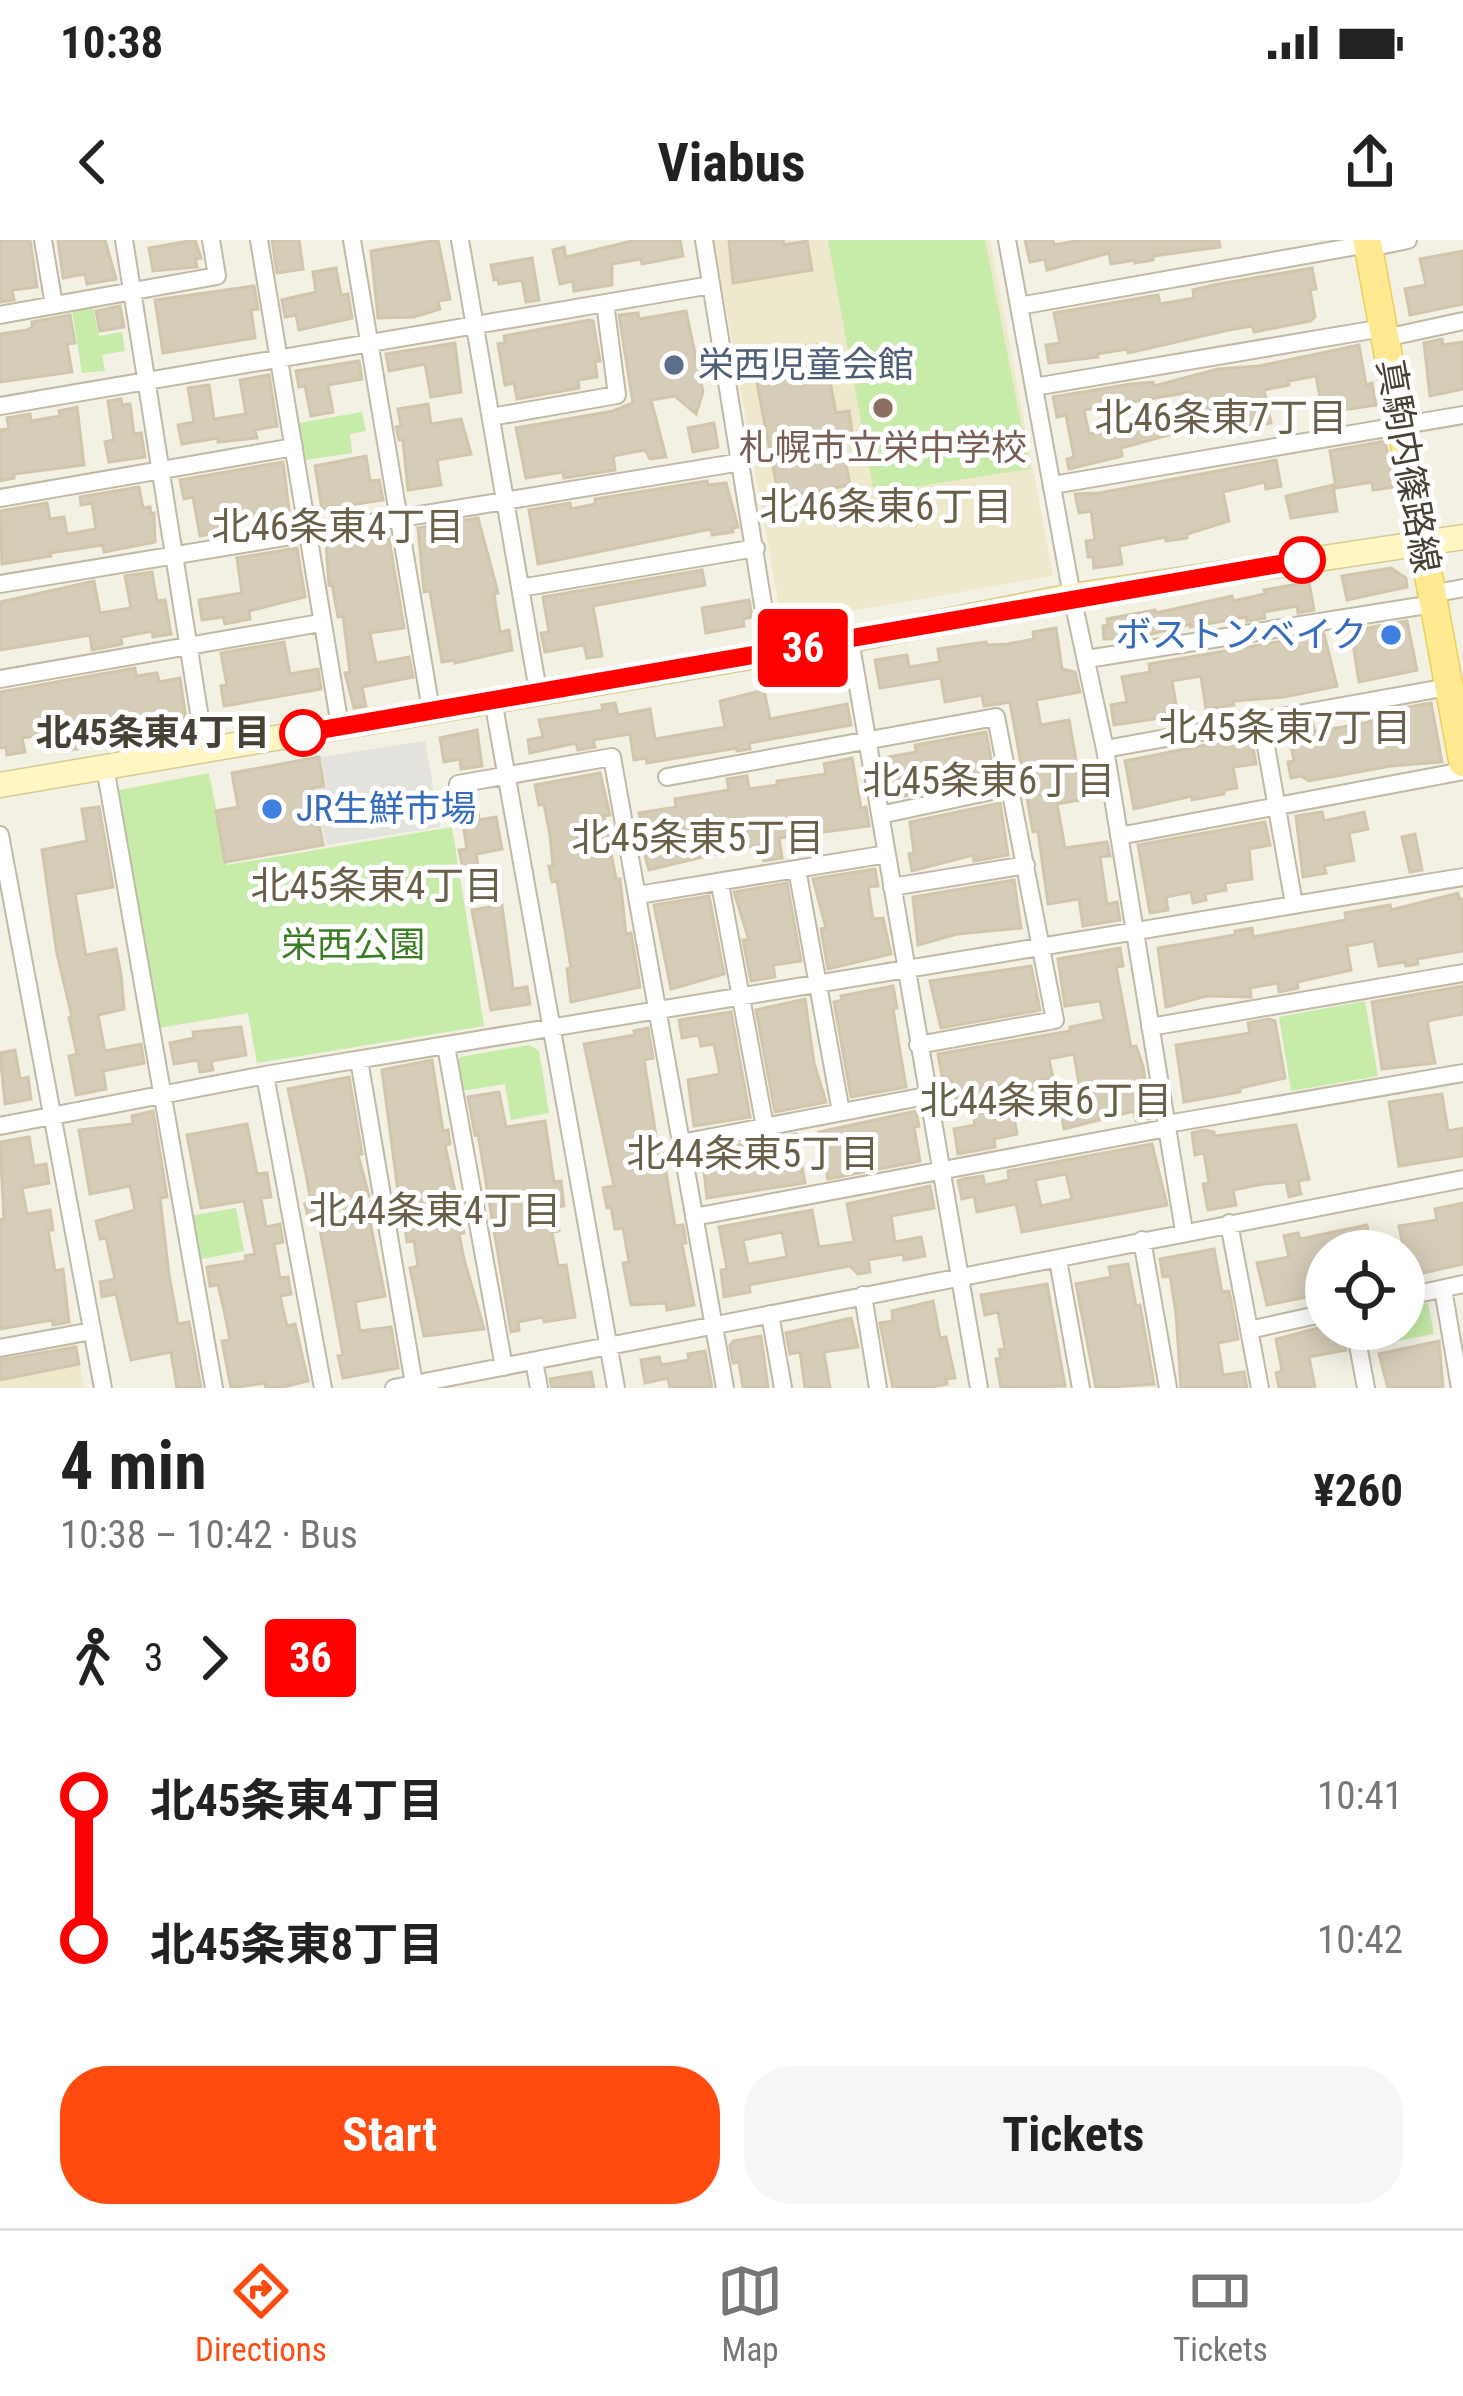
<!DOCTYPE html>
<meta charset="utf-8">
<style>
:root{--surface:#fff;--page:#f6f6f6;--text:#222;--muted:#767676;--line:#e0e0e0;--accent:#ff4a10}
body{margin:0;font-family:"Roboto Condensed","Noto Sans JP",sans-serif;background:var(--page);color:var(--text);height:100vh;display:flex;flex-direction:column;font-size:45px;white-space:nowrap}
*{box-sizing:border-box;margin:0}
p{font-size:39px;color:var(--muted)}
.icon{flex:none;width:66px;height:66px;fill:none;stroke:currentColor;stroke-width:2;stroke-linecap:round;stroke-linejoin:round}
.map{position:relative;height:1148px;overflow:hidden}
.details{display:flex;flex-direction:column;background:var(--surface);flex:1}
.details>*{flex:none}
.badge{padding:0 24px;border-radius:9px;font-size:42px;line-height:78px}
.tools{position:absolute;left:1305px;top:990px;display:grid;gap:24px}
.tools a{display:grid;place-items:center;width:120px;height:120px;border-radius:50%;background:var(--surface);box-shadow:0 6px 30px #0003;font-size:60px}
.map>.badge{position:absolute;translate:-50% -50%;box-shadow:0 0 0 6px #fff}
.legs{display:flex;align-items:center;gap:18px;height:132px;padding:0 60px;font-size:39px}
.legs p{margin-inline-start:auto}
.head{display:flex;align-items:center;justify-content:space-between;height:204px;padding:0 60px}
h1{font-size:66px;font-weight:700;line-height:90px}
.action{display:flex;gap:24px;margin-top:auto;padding:24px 60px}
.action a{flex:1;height:138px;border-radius:48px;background:var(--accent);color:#fff;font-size:48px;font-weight:700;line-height:138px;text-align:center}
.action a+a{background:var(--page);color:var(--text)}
ul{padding:0 60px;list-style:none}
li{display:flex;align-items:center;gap:42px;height:144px;font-size:45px}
li i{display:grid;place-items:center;width:18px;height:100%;margin:0 15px;background:currentColor}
li i::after{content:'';width:30px;height:30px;margin:-15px;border:9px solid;border-radius:50%;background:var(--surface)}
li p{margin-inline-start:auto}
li:first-child i{background:linear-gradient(#0000 50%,currentColor 0)}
li:last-child i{background:linear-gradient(currentColor 50%,#0000 0)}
.status{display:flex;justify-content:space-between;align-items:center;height:84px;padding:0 60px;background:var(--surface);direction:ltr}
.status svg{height:33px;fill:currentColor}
header{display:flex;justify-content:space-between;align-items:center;height:156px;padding:0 60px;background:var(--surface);font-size:54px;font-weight:700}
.tabs{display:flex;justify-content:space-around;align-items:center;height:168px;border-top:3px solid var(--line);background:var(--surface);font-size:33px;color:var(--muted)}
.tabs a{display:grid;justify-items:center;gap:6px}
.tabs .current{color:var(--accent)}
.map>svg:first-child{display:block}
.education{fill:#eee8cd}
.green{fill:#c7eba9}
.parking{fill:#e4e2dd}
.building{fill:#d6cdb9;stroke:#d1c6ab;stroke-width:3;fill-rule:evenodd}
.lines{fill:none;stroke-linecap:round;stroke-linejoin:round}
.street-casing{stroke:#c0b9a6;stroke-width:20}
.secondary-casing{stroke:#d6cb90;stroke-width:27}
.primary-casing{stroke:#ecce59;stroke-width:30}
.street{stroke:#fff;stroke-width:16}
.secondary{stroke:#fff6c3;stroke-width:24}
.primary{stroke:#ffea92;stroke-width:27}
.line-1-casing{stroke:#fff;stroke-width:27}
.line-1{stroke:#f00;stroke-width:18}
.service-dot{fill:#5c6f8a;stroke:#fff;stroke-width:4.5}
.education-dot{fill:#8d6e63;stroke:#fff;stroke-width:4.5}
.stop-1-dot{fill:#fff;stroke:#f00;stroke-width:6}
.shop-dot{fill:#3f7fe0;stroke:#fff;stroke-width:4.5}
.labels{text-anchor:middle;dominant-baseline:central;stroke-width:10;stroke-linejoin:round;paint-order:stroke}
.service-label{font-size:36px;fill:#4e5e75;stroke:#fff;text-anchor:start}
.education-label{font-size:36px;fill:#785e54;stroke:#fff}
.street-label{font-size:36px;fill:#464134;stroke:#fff}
.shop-label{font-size:36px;fill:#366cbe;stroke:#fff;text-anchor:end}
.stop-label{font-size:36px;font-weight:bold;fill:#464134;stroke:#fff;text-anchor:end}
.park-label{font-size:36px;fill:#3c7c23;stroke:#fff}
.neighbourhood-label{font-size:39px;fill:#6a604a;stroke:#fff}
</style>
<div class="status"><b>10:38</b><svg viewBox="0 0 49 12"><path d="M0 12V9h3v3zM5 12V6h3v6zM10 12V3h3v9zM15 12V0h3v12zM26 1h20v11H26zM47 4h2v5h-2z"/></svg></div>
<header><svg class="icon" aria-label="back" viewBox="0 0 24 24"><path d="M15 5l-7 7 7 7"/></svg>Viabus<svg class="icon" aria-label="share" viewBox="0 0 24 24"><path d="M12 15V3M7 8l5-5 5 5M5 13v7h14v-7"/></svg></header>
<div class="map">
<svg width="1463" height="1148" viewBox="0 0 1463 1148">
<rect width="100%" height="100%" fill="#f3f0e4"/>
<path class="education" d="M714 0H990L1053 336 782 383Z
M75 1098 84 1148H0V1112Z"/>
<path class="green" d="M828 0H985L1030 229 874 253Z
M93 67 99 96 122 92 125 111 102 115 105 131 82 133 72 70Z
M362 172 366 191 350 194 352 213 306 220 299 183Z
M209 533 227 625 452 587 484 786 257 823 248 773 158 788 116 555 120 550Z
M1365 761 1378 836 1291 851 1279 777Z
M529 805 539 811 549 873 511 880 505 844 461 851 456 823 460 817Z
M236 968 244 1011 197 1020 189 976Z
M1428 1063 1434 1094 1365 1107 1362 1089H1404V1067Z"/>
<path class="parking" d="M425 501 440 587 326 605 316 549 327 547 321 517Z"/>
<path class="building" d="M0 0H30L37 47 12 50 14 60 0 62Z
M58 0H105L116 39 87 44 85 34 63 38Z
M195 0 201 18 195 19 197 27 153 31 149 8Z
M272 0H299L303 29 277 33Z
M438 0 450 59 438 61 440 69 414 77 378 78 371 11Z
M636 0H680L683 16 642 24 641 19 612 24V45L574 51 573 41 560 44 553 10 564 7 566 17Z
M729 0H783L784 5 807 1 812 30 733 43Z
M1025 0H1053L1054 5 1080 0H1219L1220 7 1153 16V20L1135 23V20L1111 24 1109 13 1047 30 1045 19 1030 22Z
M1463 11V64L1410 75 1405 49 1426 45 1420 19Z
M532 18 539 60 526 62 522 40 499 44 498 39 494 40 491 25Z
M336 28 341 55 348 54 352 78 299 90 296 75 285 77 282 60 316 52 313 32Z
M1312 28 1316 49 1310 50 1315 77 1310 81 1254 92 1252 86 1229 90 1128 113 1127 109 1097 114 1098 117 1049 123 1046 105 1060 103 1054 73 1158 55 1160 64 1194 58 1193 50 1213 45Z
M254 46 258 69 251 70 255 98 163 113 155 60Z
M120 66 124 87 100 91 96 71Z
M686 71 703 152 696 174 675 156 651 160 666 217 650 219 645 210 613 216 615 230 564 238 563 232 526 238 516 188 613 171 633 163 619 75 638 73 639 79Z
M70 75 75 103 67 104 72 132 0 142V94L27 90 32 87V82Z
M589 80 593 81 600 121 595 122 597 137 578 140 579 148 517 159 514 143 505 145 498 104 505 103 504 96Z
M1442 99 1443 105 1463 102V149L1430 156 1424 103Z
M455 103 461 152 431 157 425 124 389 131 386 114Z
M823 104 836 173 849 171 852 192 840 194 850 245 779 258 752 117Z
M1359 105 1366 145 1372 143 1376 165 1323 173 1316 136 1288 141 1289 145 1264 150 1271 183 1227 193 1226 184 1183 191 1121 208 1122 216 1069 229 1067 219 1074 217 1066 175 1057 177 1053 157 1131 144 1153 142 1154 146 1218 129 1259 126ZM1191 152 1195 174 1089 194 1084 170Z
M359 121 362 139 328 145 333 172 311 176 305 146 299 147 296 131Z
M269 135 277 186 255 190 257 198 218 202V198L182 204 178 185 194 182 188 148 209 145 214 179 246 174 240 140Z
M121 159 122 165 130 164 134 194 141 193 145 217 109 222 105 202 114 200 108 161Z
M428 164 431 184 461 179 471 214 437 220 441 245 408 250 403 200H399L396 187 401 186 398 169Z
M77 167 84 225 14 234V238L0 241V190L9 189 7 178 30 174 31 181 60 176 59 171Z
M714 183 718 207 693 212 688 188Z
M1385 201 1394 247 1373 250 1372 242 1336 248 1330 211Z
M366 216 370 241 379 240 383 260 322 269 315 226Z
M1276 220 1281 246 1266 249 1265 242 1223 252 1229 281 1187 294V298L1166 301V297L1119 306 1122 324 1094 328 1093 317H1088L1086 301 1095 300 1091 271 1079 273 1075 254 1099 253Z
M283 222 289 270 232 280 233 290 200 296 193 257 184 259 180 240Z
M707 241 708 245 726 243 738 287 732 288 733 292 712 295 711 289 538 324 529 270 570 263 571 269 595 264V259Z
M1333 245 1337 271 1291 278 1286 256Z
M139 247 143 268 150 267 151 274 154 273 155 302 104 312 103 305 50 313 51 316 2 324 0 271 47 263 50 279 64 277 67 294 96 289 92 263 81 265 80 257Z
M478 278 498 353 494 354 500 392 509 390 512 410 455 423V420L442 422 430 351 424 352 418 288Z
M388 293 404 388 370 393 376 423 409 417 413 437 362 447 366 466 354 468 345 433 350 432 343 376 338 377 332 344 329 345 326 303Z
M297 308 305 357 249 371 250 379 225 384 223 377 202 380 199 360 242 353 237 318Z
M1391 328 1406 338 1407 347 1347 360 1342 336Z
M702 330 705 345 593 366 602 416 587 418 584 405 545 412 541 393 549 392 543 357Z
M152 332 157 361 165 360 171 394 153 397 152 391 121 397 122 404 92 410 90 395 0 410V362L94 341 100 373 131 368 125 336Z
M1309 342 1314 370 1298 373 1297 366 1264 372 1265 378 1247 381 1246 377 1190 387V384L1136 398 1104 399 1103 386 1108 385 1107 379 1155 370 1156 373 1232 356 1233 361 1265 354 1264 350Z
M749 360 752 377 743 379 744 386 706 393 702 368Z
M1407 381 1417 430 1359 442 1351 391Z
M1056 388 1062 429 1075 432 1080 452 1036 460 1041 485 1069 480 1081 548 1080 560 1057 564 1065 608 1107 602 1110 616 1100 617 1107 664 1117 662 1120 680 1083 686 1079 659 1048 664 1038 591 1033 592 1010 462 984 466 982 455 945 462 941 438 880 448 875 420 907 415 909 427 940 422 938 409 986 402 987 405 1008 404 1034 399 1033 392Z
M1324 394 1337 446 1284 457 1233 461 1234 465 1206 469 1201 436 1172 441 1179 481 1161 484 1160 478 1114 485 1111 465 1127 462 1122 437 1150 432 1149 424Z
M284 402 290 434 318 429 321 449 224 466 221 446 227 445 221 413Z
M135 428 136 436 157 433 159 442 180 438 186 479 106 490 108 504 95 506 62 511 59 492 22 498 25 512 7 515 6 507 0 508V452Z
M764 450 770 479 847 464 851 485 749 503 750 509 737 511V508L647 523 646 518 634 520 630 494 593 500 595 507 578 510 576 503 530 513 528 500 543 497 539 480 603 470 602 465 615 463 618 475 650 469 655 499 725 487 720 461Z
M1431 463 1442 522 1391 526 1309 541 1301 536 1291 538 1288 522 1294 521 1288 489 1313 484 1315 492 1370 482 1369 474Z
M477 490 482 526 461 529 460 519 444 522 440 498Z
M986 492 994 535 892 559 889 517 916 512 915 505Z
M1251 496 1256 524 1233 527 1237 548 1224 550V554L1192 560V556L1134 569 1125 521Z
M319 517 324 546 313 548 323 605 225 622 216 571 238 567 232 533Z
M852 518 861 568 866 567 869 586 779 598 782 618 764 621 762 606 744 607 649 630 639 594H643L639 573 676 567 675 559 729 550 727 539 747 536 749 549 777 545V541L826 534 824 524Z
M600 533 610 575 604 576 616 639H620L626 694 631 693 640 747 571 762 567 729 571 728 557 641 552 642 549 626H553L550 595 544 564 539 565 535 545Z
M475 554 479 580 496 577 502 609 476 614 478 626 463 629 459 610 467 609 462 577 453 579 449 558Z
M1000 563 1008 615 974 621 973 615 912 631 909 614 914 613 910 582Z
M99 567 113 647 75 654 86 715 116 709 121 734 124 769 98 775 105 811 141 804 144 823 103 831 106 849 76 855 69 816 77 814 69 778 72 777 57 714 42 610 87 601 82 569Z
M1322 572 1324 581 1364 572 1368 589 1349 593 1354 620 1324 626 1326 633 1303 637 1296 576Z
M1265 582 1270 605 1249 609 1252 639 1225 643 1226 650 1205 654 1206 660 1193 663 1191 652 1166 657 1168 670 1150 673 1138 605Z
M1415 594 1422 630 1410 632 1402 597Z
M875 629 878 646 868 647 873 679 883 678 891 714 828 729 821 689 826 688 813 639Z
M1014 640 1021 688 957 694 918 705 913 657Z
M787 643 801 721 773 725 775 737 751 741 743 700H749L734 652Z
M1458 653 1459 659H1463V711L1417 719 1418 724 1406 726 1405 722 1379 726 1374 701 1347 706 1351 730 1297 742 1298 748 1279 752 1278 743 1250 748 1251 757 1206 756 1166 767 1158 708 1235 695V691L1252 688 1253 697 1346 680 1345 673 1390 665 1391 670Z
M709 656 724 734 671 749 654 665Z
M502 665 513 749 527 747 530 764 491 770 472 670Z
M1120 708 1123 726 1116 727 1131 807 1136 806 1143 826 1150 878 1136 881 1134 871 1064 889 1060 867 1082 862 1074 814 1049 819 1053 838 1037 841 1039 848 1010 854 1017 894 994 899 995 907 958 914 954 889 975 885 970 855 955 858 952 840 943 841 938 814 1070 791V787L1104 780 1100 761 1065 766 1058 719Z
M1031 726 1040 770 941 788 930 741Z
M893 746 897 768 893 769 906 847 851 857 834 762 842 760 841 756Z
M1463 746V774L1427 781 1435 823 1382 829 1372 762Z
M805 759 814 823 826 862 775 872 756 770Z
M731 772 750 877 694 886 688 840 720 834 714 804 701 806 699 795 682 798 679 780Z
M1269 779 1275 781 1285 838 1240 848V852L1184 862 1176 805 1250 793 1248 783Z
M241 787 246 815 211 821 213 830 200 832 198 820 174 824 170 803 194 798 193 792Z
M648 788 653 818 644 820 659 915 663 914 675 986 683 985 686 1003 682 1004 694 1065 667 1070 666 1063 631 1065 623 1023 629 1022 623 988 615 989 611 967 607 968 603 948 614 946 584 804 635 795 634 791Z
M15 810 20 839 28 837 31 859 5 864 0 813Z
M432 820 443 891 448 890 450 904 445 905 464 993 459 994 464 1019 484 1089 424 1096 410 1028 418 1026 414 1001 407 1002 405 987 408 986 403 958 399 959 382 830Z
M349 837 362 914 358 915 369 956 365 957 385 1056 355 1062 360 1091 391 1087 398 1128 343 1138 338 1116 343 1115 319 984 314 976 308 977 305 964 311 963 307 939 288 849Z
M499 852 506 887 545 881 554 942 561 941 564 966 555 967 559 991 552 992 558 1026 566 1025 575 1077 544 1082 543 1077 518 1082 519 1090 511 1092 478 894 475 895 468 857Z
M1442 854 1448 891 1463 888V916L1399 926 1389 862Z
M153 871 167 957 160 958 169 1035 178 1084 189 1082 201 1148H177L171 1112 131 1120 116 1054 102 1057 100 1042 115 1039 106 998 100 999 96 981 135 970 130 946 90 954 79 890 133 884 132 876Z
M916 871 919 886 914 887 920 921 828 939 819 892Z
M247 884 257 934 267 933 271 957 261 958 266 987 280 984 283 1002 274 1004 280 1038 288 1037 291 1054 280 1056 287 1086 295 1084 308 1141 279 1148H266L265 1143 231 1148 222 1101 230 1100 224 1070 218 1045 210 1046 207 1027 246 1021 245 1016 255 1014 244 961 201 968 187 895Z
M1296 885 1309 939 1298 941 1301 954 1289 957 1286 942 1263 944 1233 950 1236 965 1208 970 1203 944 1209 943 1204 913 1195 915 1192 893 1205 890 1214 892 1215 896Z
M796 894 805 943 707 958 702 912Z
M29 897 34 926 46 924 49 943 22 948 27 974 50 970 53 990H48L55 1031 63 1029 69 1082 53 1085 52 1080 0 1089V980L4 979 0 902Z
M1152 904 1167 965 1022 992 1016 964 977 972 974 956 962 959 958 941 963 939 983 936 985 945 1009 940 1008 931ZM1066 934 1072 959 1041 966 1035 940Z
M930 946 934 968 891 976 895 1002 921 997 925 1016 904 1020 903 1014 868 1020 870 1032 858 1034 850 1026 749 1045 750 1052 724 1057 721 1030 727 1029 719 987 812 970 819 1007 854 1002 847 964ZM782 992 787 1017 748 1024 743 1000Z
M1463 963V1024L1419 1034 1418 1030 1408 1032 1399 986 1437 980 1435 969Z
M1367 985 1371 1007 1326 1011V1053L1267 1065 1257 1023 1289 1017 1284 996 1298 993 1300 999Z
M1214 1009 1222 1052 1229 1051 1238 1099 1218 1103 1223 1135 1244 1132 1247 1148H1181L1176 1073 1170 1036 1163 1037 1160 1019Z
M1128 1024 1136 1066 1140 1065 1154 1144 1096 1148 1076 1044 1111 1037 1109 1027Z
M1047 1044 1065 1146 1001 1148 996 1119 1001 1118 999 1110 1005 1109 998 1072 985 1075 981 1055Z
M933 1061 940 1098 946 1097 955 1138 946 1139 947 1144 926 1148H893L880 1083 893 1081 892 1071Z
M851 1078 858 1107 824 1112 830 1148H805L800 1112 790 1114 786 1093Z
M1326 1086 1342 1089 1346 1110 1309 1117 1315 1148H1279L1276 1133 1282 1131 1276 1099Z
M761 1096 768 1148H743L739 1122 733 1123 730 1106 733 1101Z
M1439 1101 1443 1148H1388L1379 1114Z
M76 1107 79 1124 0 1140V1120Z
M705 1111 712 1148H670L668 1138 645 1143 641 1120 659 1117 661 1125 689 1120 688 1114Z
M591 1132 594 1148H552L550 1139Z"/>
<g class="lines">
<g class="street-casing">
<path id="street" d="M43 0 54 65
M124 0 205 510
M259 0 340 486
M352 0 431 470
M460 0 538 451
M704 0 771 414
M1007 0 1072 356 1105 509 1184 991
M1369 8 1408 0
M1019 66 1368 4
M0 75 217 36 211 0
M1385 98 1463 81
M1034 147 1383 88
M0 166 711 45
M491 177 617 155 605 63
M1053 245 1463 175
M0 258 294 207
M0 344 741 222
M520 348 756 308
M1431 354 1463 348
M850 400 979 1148
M1087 419 1433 364
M0 439 320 383
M493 460 616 1148
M1261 478 1294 664
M1105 509 1448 447
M105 527 214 1148
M667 537 996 477 1055 780 918 805
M458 544 612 517 725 1148
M880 575 1010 547
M0 595 103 1148
M1119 596 1463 531
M797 629 841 872
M720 644 765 887
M892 647 1026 625
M638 655 887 614
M1150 787 1463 733
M446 806 504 1127
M359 820 414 1144
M265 835 323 1148
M1167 884 1463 833
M0 886 265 835 1463 637
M681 903 926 856
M694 977 1167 888
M1229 983 1260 1148
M1142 1000 1168 1148
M1058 1020 1081 1148
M1443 1049 1460 1148
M863 1055 878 1148
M1404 1057 1463 1044
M770 1074 783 1148
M1355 1089 1366 1148
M1249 1090 1326 1073
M0 1108 92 1091
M534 1121 539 1148
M394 1148 1463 939"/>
</g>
<g class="secondary-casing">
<path id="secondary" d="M0 545 850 400 1072 356 1463 297"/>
</g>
<g class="primary-casing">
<path id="primary" d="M1367 0 1463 523"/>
</g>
<use href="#street" class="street"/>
<use href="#secondary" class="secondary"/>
<use href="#primary" class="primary"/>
</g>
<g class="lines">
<g class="line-1-casing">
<path id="line-1" d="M303 493 1302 320"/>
</g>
<use href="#line-1" class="line-1"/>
</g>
<circle class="service-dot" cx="674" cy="125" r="12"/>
<circle class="education-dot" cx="883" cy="168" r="12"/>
<g class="stop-1-dot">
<circle cx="1302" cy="320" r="21"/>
<circle cx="303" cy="493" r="21"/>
</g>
<g class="shop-dot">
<circle cx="1391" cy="395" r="12"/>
<circle cx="272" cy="569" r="12"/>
</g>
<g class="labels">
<g class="service-label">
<text x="698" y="125">栄西児童会館</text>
</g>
<g class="education-label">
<text x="883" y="208">札幌市立栄中学校</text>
</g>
<g class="street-label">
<text transform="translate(1408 226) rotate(80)">真駒内篠路線</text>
</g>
<g class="shop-label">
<text x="1367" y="395">ボストンベイク</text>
<text x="296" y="569" text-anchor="start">JR生鮮市場</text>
</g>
<g class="stop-label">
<text x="270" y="493">北45条東4丁目</text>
</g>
<g class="park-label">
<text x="353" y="705">栄西公園</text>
</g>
<g class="neighbourhood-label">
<text x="1221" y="178">北46条東7丁目</text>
<text x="886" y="267">北46条東6丁目</text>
<text x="338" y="287">北46条東4丁目</text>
<text x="1285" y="488">北45条東7丁目</text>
<text x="989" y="541">北45条東6丁目</text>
<text x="698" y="598">北45条東5丁目</text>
<text x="377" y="646">北45条東4丁目</text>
<text x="1046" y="861">北44条東6丁目</text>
<text x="753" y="914">北44条東5丁目</text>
<text x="435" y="971">北44条東4丁目</text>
</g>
</g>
</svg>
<div class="tools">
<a><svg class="icon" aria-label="locate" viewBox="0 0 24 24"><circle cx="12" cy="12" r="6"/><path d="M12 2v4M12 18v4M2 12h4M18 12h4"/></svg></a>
</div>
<b class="badge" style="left:803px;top:408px;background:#f00;color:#fff">36</b>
</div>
<section class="details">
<div class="head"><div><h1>4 min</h1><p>10:38 – 10:42 · Bus</p></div><b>¥260</b></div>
<div class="legs"><svg class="icon" aria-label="walk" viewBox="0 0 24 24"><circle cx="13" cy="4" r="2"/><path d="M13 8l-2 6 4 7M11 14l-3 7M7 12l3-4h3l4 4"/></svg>3<svg class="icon" aria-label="forward" viewBox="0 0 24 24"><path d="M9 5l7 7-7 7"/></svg><b class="badge" style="background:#f00;color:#fff">36</b></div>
<ul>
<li><i style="color:#f00"></i><b>北45条東4丁目</b><p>10:41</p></li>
<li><i style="color:#f00"></i><b>北45条東8丁目</b><p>10:42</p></li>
</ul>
<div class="action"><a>Start</a><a>Tickets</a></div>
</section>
<nav class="tabs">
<a class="current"><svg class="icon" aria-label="directions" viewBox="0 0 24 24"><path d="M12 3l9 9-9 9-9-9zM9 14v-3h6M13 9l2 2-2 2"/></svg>Directions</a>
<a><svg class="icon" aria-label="map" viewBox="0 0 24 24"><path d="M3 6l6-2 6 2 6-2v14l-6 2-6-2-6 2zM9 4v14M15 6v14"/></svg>Map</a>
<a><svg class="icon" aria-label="tickets" viewBox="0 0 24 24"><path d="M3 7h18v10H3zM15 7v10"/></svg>Tickets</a>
</nav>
